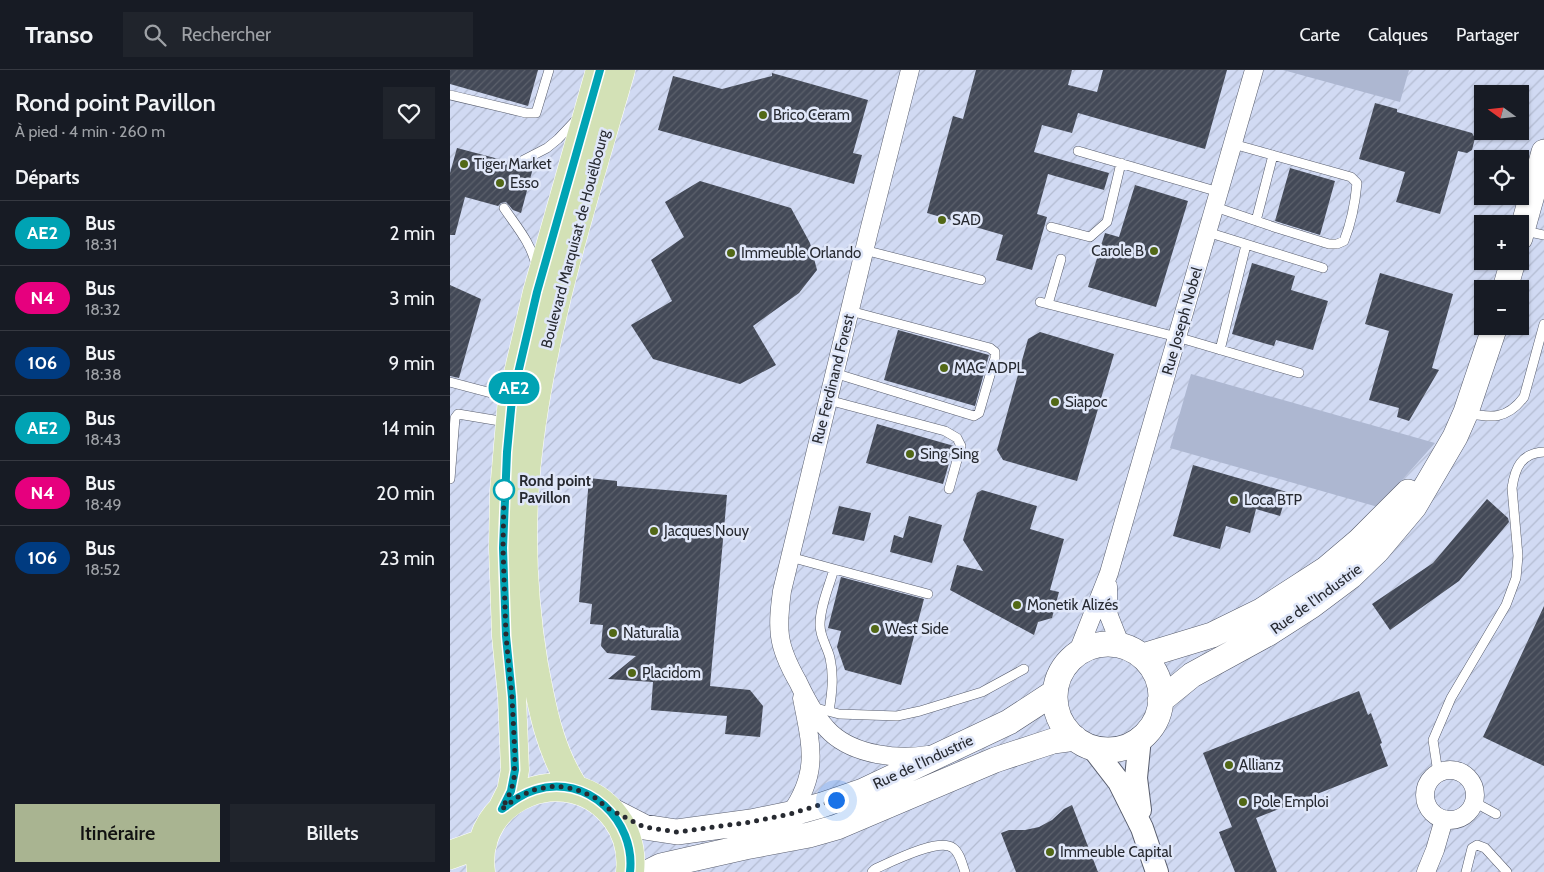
<!DOCTYPE html>
<html lang="fr">
<meta charset="utf-8">
<style>
:root{--surface:#171b24;--page:#20242c;--text:#f1f3f6;--muted:#9ea1a6;--line:#363941;--accent:#a9b491}
body{margin:0;font-family:Cabin,sans-serif;background:var(--page);color:var(--text);height:100vh;display:flex;flex-direction:column;font-size:19px;white-space:nowrap}
*{box-sizing:border-box;margin:0}
p{font-size:16px;color:var(--muted)}
.icon{flex:none;width:28px;height:28px;fill:none;stroke:currentColor;stroke-width:2;stroke-linecap:round;stroke-linejoin:round}
.map{position:relative;flex:1;overflow:hidden}
.panel{display:flex;flex-direction:column;background:var(--surface);width:450px}
.panel>*{flex:none}
.badge{padding:0 10px;border-radius:16px;font-size:18px;line-height:32px}
.needle{width:32px;rotate:285deg}
.tools{position:absolute;left:1024px;top:15px;display:grid;gap:10px}
.tools a{display:grid;place-items:center;width:55px;height:55px;border-radius:0px;background:var(--surface);box-shadow:0 1px 4px #0004;font-size:25px}
.you{position:absolute;width:25px;height:25px;margin:-12px;border:4px solid #fff;border-radius:50%;background:#1a73e8;box-shadow:0 0 0 8px #1a73e833}
.map>.badge{position:absolute;translate:-50% -50%;box-shadow:0 0 0 2px #fff}
h2{padding:0 15px;font-size:19px;line-height:45px}
.round{display:grid;place-items:center;flex:none;width:52px;height:52px;border-radius:0px;background:var(--page)}
.summary{display:flex;align-items:center;justify-content:space-between;height:85px;padding:0 15px}
h1{font-size:24px;font-weight:600;line-height:38px}
.cta{display:flex;gap:10px;margin-top:auto;padding:10px 15px}
.cta a{flex:1;height:58px;border-radius:0px;background:var(--accent);color:#111;font-size:20px;font-weight:600;line-height:58px;text-align:center}
.cta a+a{background:var(--page);color:var(--text)}
ul{padding:0;list-style:none}
li{display:flex;align-items:center;gap:15px;height:65px;padding:0 15px;border-top:1px solid var(--line)}
li div{flex:1}
li b{display:block;font-size:19px}
li em{font-style:normal}
li .badge{min-width:55px;font-weight:700;text-align:center}
header{display:flex;align-items:center;gap:30px;box-sizing:border-box;height:70px;padding:0 25px;background:var(--surface);border-bottom:1px solid var(--line)}
header strong{font-size:24px}
nav{display:flex;gap:28px;margin-inline-start:auto;font-size:18px}
.search{width:350px;height:45px;background:var(--page);display:flex;align-items:center;gap:12px;box-sizing:border-box;padding:0 18px;border-radius:0px;color:var(--muted);font-size:19px}
main{display:flex;flex:1;min-height:0}
.map>svg:first-child{display:block}
.industrial{fill:url(#industrial-furrows);fill-rule:evenodd}
.grass{fill:#adb7d1}
.building{fill:url(#building-hatch)}
.lines{fill:none;stroke-linecap:round;stroke-linejoin:round}
.service-casing{stroke:#585d6d;stroke-width:10}
.minor-casing{stroke:#585d6d;stroke-width:19}
.tertiary-casing{stroke:#585d6d;stroke-width:24}
.secondary-casing{stroke:#585d6d;stroke-width:26}
.primary-casing{stroke:#fff;stroke-width:29}
.service{stroke:#fff;stroke-width:9}
.minor{stroke:#fff;stroke-width:18}
.tertiary{stroke:#fff;stroke-width:22}
.secondary{stroke:#fff;stroke-width:25}
.primary{stroke:#d3e1b6;stroke-width:28}
.line-casing{stroke:#fff;stroke-width:11}
.line{stroke:#00a3b4;stroke-width:8}
.walk{stroke:#272a31;stroke-width:5;stroke-dasharray:0 9}
.poi-dot{fill:#526816;stroke:#e0e7f9;stroke-width:2}
.stop-dot{fill:#fff;stroke:#00a3b4;stroke-width:2.5}
.labels{text-anchor:middle;dominant-baseline:central;stroke-width:5;stroke-linejoin:round;paint-order:stroke}
.poi-label{font-size:15px;fill:#272a31;stroke:#e0e7f9;text-anchor:start}
.street-label{font-size:15px;fill:#272a31;stroke:#e0e7f9}
.stop-label{font-size:15px;font-weight:bold;fill:#272a31;stroke:#e0e7f9;text-anchor:start}
</style>
<header>
<strong>Transo</strong>
<div class="search"><svg class="icon" aria-label="search" viewBox="0 0 24 24"><circle cx="10" cy="10" r="6"/><path d="M15 15l6 6"/></svg>Rechercher</div>
<nav><a>Carte</a><a>Calques</a><a>Partager</a></nav>
</header>
<main>
<section class="panel">
<div class="summary"><div><h1>Rond point Pavillon</h1><p>À pied · 4 min · 260 m</p></div><a class="round"><svg class="icon" aria-label="heart" viewBox="0 0 24 24"><path d="M12 20l-8-8c-3-5 5-10 8-4 3-6 11-1 8 4z"/></svg></a></div>
<h2>Départs</h2>
<ul>
<li><span class="badge" style="background:#00a3b4;color:#fff">AE2</span><div><b>Bus</b><p>18:31</p></div><em>2 min</em></li>
<li><span class="badge" style="background:#e6007e;color:#fff">N4</span><div><b>Bus</b><p>18:32</p></div><em>3 min</em></li>
<li><span class="badge" style="background:#003b80;color:#fff">106</span><div><b>Bus</b><p>18:38</p></div><em>9 min</em></li>
<li><span class="badge" style="background:#00a3b4;color:#fff">AE2</span><div><b>Bus</b><p>18:43</p></div><em>14 min</em></li>
<li><span class="badge" style="background:#e6007e;color:#fff">N4</span><div><b>Bus</b><p>18:49</p></div><em>20 min</em></li>
<li><span class="badge" style="background:#003b80;color:#fff">106</span><div><b>Bus</b><p>18:52</p></div><em>23 min</em></li>
</ul>
<div class="cta"><a>Itinéraire</a><a>Billets</a></div>
</section>
<div class="map">
<svg width="1094" height="802" viewBox="0 0 1094 802">
<defs>
<pattern id="industrial-furrows" width="10" height="10" patternUnits="userSpaceOnUse" patternTransform="scale(1.25)"><rect width="10" height="10" fill="#d1daf3"/><path d="M-1 1l2-2M0 10L10 0M9 11l2-2" fill="none" stroke="#b3bbd1"/></pattern>
<pattern id="building-hatch" width="6" height="6" patternUnits="userSpaceOnUse" patternTransform="scale(1.25)"><rect width="6" height="6" fill="#434957"/><path d="M-1 1l2-2M0 6l6-6M5 7l2-2" fill="none" stroke="#5c616c"/></pattern>
</defs>
<rect width="100%" height="100%" fill="#e0e7f9"/>
<path class="industrial" d="M0 0H1094V802H0ZM1032 24H1070V61H1032ZM1032 89H1070V126H1032ZM1032 154H1070V191H1032ZM1032 219H1070V256H1032Z"/>
<path class="grass" d="M833 0H959L950 32Z
M741 304 985 373 928 437 720 378Z"/>
<path class="building" d="M0 0H88L78 36 0 14Z
M526 0H622L618 15 647 22 653 0H777L755 79 628 43 622 63 592 55 584 82 659 103 654 120 598 104 587 144 597 147 582 200 546 190 553 165 477 143 503 46 513 49Z
M322 3 418 30 403 83 412 85 404 114 208 60 223 6 272 19 322 6Z
M925 33 947 39V42L1022 63 1025 68 1022 80 1017 83 1008 81 990 144 946 132 955 102 909 89Z
M7 78 60 92 61 97 65 100 75 96 83 98 71 143 63 140 56 132 51 133 48 136 15 127 5 165H0V103Z
M840 98 885 111 870 165 825 151Z
M250 111 341 138 360 173 367 200 349 223 303 256 326 295 290 314 203 289 181 255 222 231 201 190 234 167 215 132Z
M685 115 738 131 706 237 638 217 655 163 669 167Z
M802 193 845 206 841 220 878 231 863 280 826 270 824 276 782 264Z
M930 203 1003 224 982 298 989 300 959 351 947 347 949 338 919 330 939 261 915 254Z
M0 215 31 229 9 308 0 306Z
M448 260 539 285 525 336 434 310Z
M590 262 664 284 627 411 553 390 547 380 578 269Z
M427 354 504 376 493 414 416 393Z
M743 395 837 422 830 446 806 439 800 463 776 456 770 479 723 466Z
M139 408 167 411V416L277 425 260 616 300 620 313 636 310 667 275 664 277 646 201 640 203 612 158 609 186 586 157 583 151 576 153 555 140 554 142 534 129 532Z
M532 420 587 436 580 459 614 469 600 520 609 522 602 548 588 552 584 565 500 520 507 495 533 501 513 470 527 423Z
M1037 429 1058 448 1059 452 1009 511 940 560 922 534 983 493Z
M389 436 421 443 414 471 382 464Z
M459 446 492 455 482 493 440 482 444 465 453 468Z
M391 507 474 529 451 615 395 600 387 577 391 561 378 558Z
M1094 536V696L1033 667Z
M909 621 918 645 921 643 932 673 930 674 938 696 806 748 827 802H785L769 762 782 757 753 683Z
M622 735 648 802H566L551 763 559 760H575L589 757 602 750 614 739Z"/>
<g class="lines">
<g class="service-casing">
<path id="service" d="M0 25 76 43H86L99 0
M628 81 769 122
M66 94 97 78 108 69 126 50
M765 137 827 158 879 174H887L894 171C902 151 905 135 907 113L901 107 783 74
M54 138C66 156 82 174 86 196
M806 151 823 85
M601 157 640 167 657 152 671 93
M1075 161 1094 165
M757 162 873 198
M414 180 531 210
M590 232 727 267 849 303
M598 234 611 189
M770 280 796 175
M384 303 524 346 529 343 545 288V282L540 278 400 241
M0 312 60 328
M378 330 495 361 507 368 511 376 499 419
M1016 343C1041 348 1057 350 1074 327L1094 254
M0 409 5 348 8 344 56 352
M340 487 384 499C379 517 370 536 370 555 370 567 377 576 380 588 384 606 382 623 379 641
M384 499 478 524
M362 637 389 644 447 646 470 641 532 622 574 599
M988 703 983 670 1001 628 1056 535 1066 508 1068 486 1062 418C1065 398 1071 383 1094 382
M1024 732 1046 744
M422 802 425 799C441 792 489 767 503 778 510 783 512 794 515 802
M1016 802 1022 778 1027 775 1035 778 1057 802"/>
</g>
<g class="minor-casing">
<path id="minor" d="M460 0 419 161 332 521C330 536 328 551 330 566 332 582 340 598 348 612 356 629 367 650 381 663 405 685 448 690 478 685
M658 516V537L659 546 671 576
M627 584 659 503 804 0
M975 725a25 25 0 1 1 50 0a25 25 0 1 1-50 0Z
M340 744C370 702 361 675 352 628
M976 802 985 780 994 749"/>
</g>
<g class="tertiary-casing">
<path id="tertiary" d="M642 677 669 712 692 758 707 802
M690 740 686 708 690 668"/>
</g>
<g class="secondary-casing">
<path id="secondary" d="M1070 168 1094 82
M1055 219 1063 191
M605 627a53 53 0 1 1 106 0a53 53 0 1 1-106 0Z
M693 586 762 565 811 541 876 499 909 471 958 422
M710 631 742 605 819 563 861 536 901 506 927 481 964 437 1005 367 1016 342 1045 256
M159 739 194 757 227 762 301 752 340 744 372 735 413 721 559 652 605 622
M199 802 211 796 295 777 359 765 387 757 545 690 603 671 625 668"/>
</g>
<g class="primary-casing">
<path id="primary" d="M125 719C100 682 92 638 84 595 73 529 70 459 77 392 91 258 134 129 171 0
M52 739 61 721 65 700 62 627 56 566 53 478 54 421 62 329 87 222 150 0
M0 785 33 773
M31 802C21 725 120 686 166 748 178 764 182 783 180 802"/>
</g>
<use href="#service" class="service"/>
<use href="#minor" class="minor"/>
<use href="#tertiary" class="tertiary"/>
<use href="#secondary" class="secondary"/>
<use href="#primary" class="primary"/>
</g>
<g class="lines">
<g class="line-casing">
<path id="line" d="M150 0 87 222 62 329 57 382 53 478 56 566 62 627 65 700 61 721 52 739C63 731 72 724 85 720 137 703 186 751 180 802"/>
</g>
<use href="#line" class="line"/>
<path class="walk" d="M54 420 53 478 56 566 62 627 65 686 64 709 61 721 52 739 68 727 86 719 106 716 125 719 144 727 159 739 194 757 227 762 301 752 340 744 386 730"/>
</g>
<g class="poi-dot">
<circle cx="313" cy="45" r="5"/>
<circle cx="14" cy="94" r="5"/>
<circle cx="50" cy="113" r="5"/>
<circle cx="492" cy="150" r="5"/>
<circle cx="704" cy="181" r="5"/>
<circle cx="281" cy="183" r="5"/>
<circle cx="494" cy="298" r="5"/>
<circle cx="605" cy="332" r="5"/>
<circle cx="460" cy="384" r="5"/>
<circle cx="784" cy="430" r="5"/>
<circle cx="204" cy="461" r="5"/>
<circle cx="567" cy="535" r="5"/>
<circle cx="425" cy="559" r="5"/>
<circle cx="163" cy="563" r="5"/>
<circle cx="182" cy="603" r="5"/>
<circle cx="779" cy="695" r="5"/>
<circle cx="793" cy="732" r="5"/>
<circle cx="600" cy="782" r="5"/>
</g>
<circle class="stop-dot" cx="54" cy="420" r="10"/>
<g class="labels">
<g class="poi-label">
<text x="323" y="45">Brico Ceram</text>
<text x="24" y="94">Tiger Market</text>
<text x="60" y="113">Esso</text>
<text x="502" y="150">SAD</text>
<text x="694" y="181" text-anchor="end">Carole B</text>
<text x="291" y="183">Immeuble Orlando</text>
<text x="504" y="298">MAC ADPL</text>
<text x="615" y="332">Siapoc</text>
<text x="470" y="384">Sing Sing</text>
<text x="794" y="430">Loca BTP</text>
<text x="214" y="461">Jacques Nouy</text>
<text x="577" y="535">Monetik Alizés</text>
<text x="435" y="559">West Side</text>
<text x="173" y="563">Naturalia</text>
<text x="192" y="603">Placidom</text>
<text x="789" y="695">Allianz</text>
<text x="803" y="732">Pole Emploi</text>
<text x="610" y="782">Immeuble Capital</text>
</g>
<g class="street-label">
<text transform="translate(125 169) rotate(-75)">Boulevard Marquisat de Houëlbourg</text>
<text transform="translate(732 251) rotate(-74)">Rue Joseph Nobel</text>
<text transform="translate(383 309) rotate(-76)">Rue Ferdinand Forest</text>
<text transform="translate(866 529) rotate(-36)">Rue de l'Industrie</text>
<text transform="translate(473 692) rotate(-25)">Rue de l'Industrie</text>
</g>
<g class="stop-label">
<text x="69" y="411">Rond point<tspan x="69" dy="17">Pavillon</tspan></text>
</g>
</g>
</svg>
<div class="tools">
<a><svg class="needle" viewBox="-14 -14 28 28"><path d="M0-13l5 13h-10z" fill="#e53935"/><path d="M0 13l5-13h-10z" fill="#9ea1a6"/></svg></a>
<a><svg class="icon" aria-label="locate" viewBox="0 0 24 24"><circle cx="12" cy="12" r="6"/><path d="M12 2v4M12 18v4M2 12h4M18 12h4"/></svg></a>
<a>+</a>
<a>−</a>
</div>
<div class="you" style="left:386px;top:730px"></div>
<b class="badge" style="left:64px;top:318px;background:#00a3b4;color:#fff">AE2</b>
</div>
</main>
